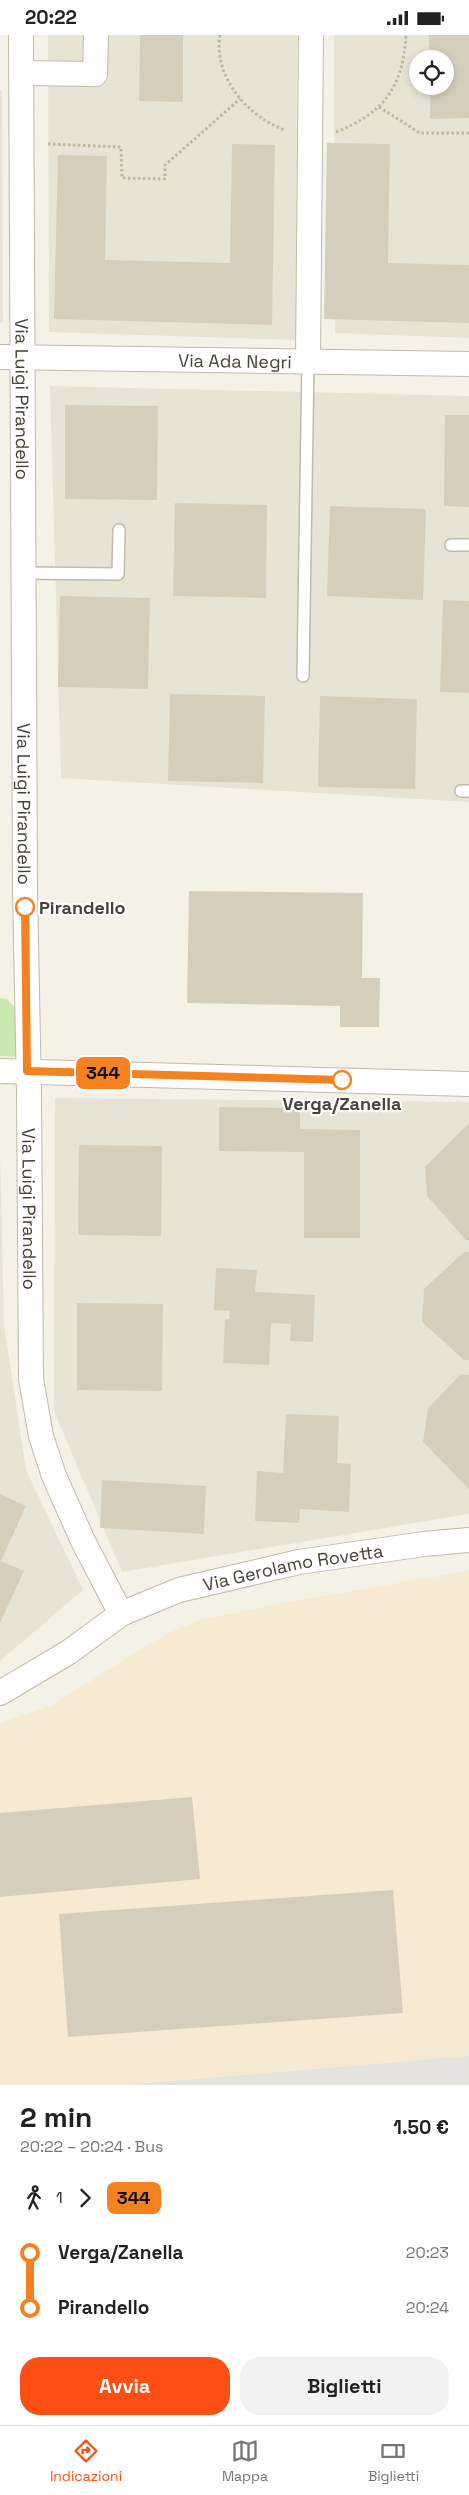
<!DOCTYPE html>
<html lang="it">
<meta charset="utf-8">
<style>
:root{--surface:#fff;--page:#f2f2f2;--text:#222;--muted:#767676;--line:#e0e0e0;--accent:#fc4f16}
body{margin:0;font-family:"Space Grotesk",sans-serif;background:var(--page);color:var(--text);height:100vh;display:flex;flex-direction:column;font-size:19px;white-space:nowrap}
*{box-sizing:border-box;margin:0}
p{font-size:16px;color:var(--muted)}
.icon{flex:none;width:28px;height:28px;fill:none;stroke:currentColor;stroke-width:2;stroke-linecap:round;stroke-linejoin:round}
.map{position:relative;height:2050px;overflow:hidden}
.sheet{display:flex;flex-direction:column;background:var(--surface);flex:1}
.sheet>*{flex:none}
.badge{padding:0 10px;border-radius:8px;font-size:18px;line-height:32px}
.buttons{position:absolute;left:409px;top:15px;display:grid;gap:10px}
.buttons a{display:grid;place-items:center;width:45px;height:45px;border-radius:50%;background:var(--surface);box-shadow:0 2px 8px #0003;font-size:25px}
.map>.badge{position:absolute;translate:-50% -50%;box-shadow:0 0 0 2px #fff}
.legs{display:flex;align-items:center;gap:8px;height:55px;padding:0 20px;font-size:16px}
.legs p{margin-inline-start:auto}
.overview{display:flex;align-items:center;justify-content:space-between;height:85px;padding:0 20px}
h1{font-size:28px;font-weight:800;line-height:38px}
.cta{display:flex;gap:10px;margin-top:auto;padding:10px 20px}
.cta a{flex:1;height:58px;border-radius:20px;background:var(--accent);color:#fff;font-size:20px;font-weight:800;line-height:58px;text-align:center}
.cta a+a{background:var(--page);color:var(--text)}
ul{padding:0 20px;list-style:none}
li{display:flex;align-items:center;gap:18px;height:55px;font-size:19px}
li i{display:grid;place-items:center;width:8px;height:100%;margin:0 6px;background:currentColor}
li i::after{content:'';width:12px;height:12px;margin:-6px;border:4px solid;border-radius:50%;background:var(--surface)}
li p{margin-inline-start:auto}
li:first-child i{background:linear-gradient(#0000 50%,currentColor 0)}
li:last-child i{background:linear-gradient(currentColor 50%,#0000 0)}
.status{display:flex;justify-content:space-between;align-items:center;height:35px;padding:0 25px;background:var(--surface);direction:ltr}
.status svg{height:14px;fill:currentColor}
.menu{display:flex;justify-content:space-around;align-items:center;height:70px;border-top:1px solid var(--line);background:var(--surface);font-size:14px;color:var(--muted)}
.menu a{display:grid;justify-items:center;gap:2px}
.menu .on{color:var(--accent)}
.map>svg:first-child{display:block}
.residential{fill:#e8e4d5;fill-rule:evenodd}
.commercial{fill:#f6ead2}
.green{fill:#cae9b0}
.parking{fill:#e5e3df}
.building{fill:#d6cebd}
.lines{fill:none;stroke-linecap:round;stroke-linejoin:round}
.lane-casing{stroke:#c0baaa;stroke-width:14}
.street-casing{stroke:#c0baaa;stroke-width:26}
.path{stroke:#c1b89b;stroke-width:3;stroke-dasharray:2.5 2.5;stroke-linecap:butt}
.lane{stroke:#fff;stroke-width:11}
.street{stroke:#fff;stroke-width:24}
.line-1-casing{stroke:#fff;stroke-width:11}
.line-1{stroke:#f58220;stroke-width:8}
.stop-1-dot{fill:#fff;stroke:#f58220;stroke-width:2.5}
.labels{text-anchor:middle;dominant-baseline:central;stroke-width:4.5;stroke-linejoin:round;paint-order:stroke}
.street-label{font-size:18px;fill:#474236;stroke:#fff}
.stop-label{font-size:18px;font-weight:bold;fill:#474236;stroke:#fff;text-anchor:start}
</style>
<div class="status"><b>20:22</b><svg viewBox="0 0 49 12"><path d="M0 12V9h3v3zM5 12V6h3v6zM10 12V3h3v9zM15 12V0h3v12zM26 1h20v11H26zM47 4h2v5h-2z"/></svg></div>
<div class="map">
<svg width="469" height="2050" viewBox="0 0 469 2050">
<rect width="100%" height="100%" fill="#f4f1e7"/>
<path class="residential" d="M48 0H297L296 305 49 297Z
M334 0H469V303L335 298ZM418 24H445V51H418Z
M0 55H2L3 287H0Z
M50 351 469 361V767L61 743Z
M55 1063 469 1067V1479L122 1537 54 1376Z
M0 1114 4 1290 26 1435 83 1555 0 1626Z"/>
<path class="commercial" d="M469 1536V2050H0V1688L52 1670 146 1611 179 1593 204 1584 310 1563Z"/>
<path class="green" d="M0 963 7 964 17 975 20 1022 0 1021Z"/>
<path class="parking" d="M469 2021V2050H125Z"/>
<path class="building" d="M140 0H183V67L139 66Z
M429 0H469V83L430 84V51H445V24H429Z
M327 108 390 109 388 228 469 230V288L324 284Z
M232 109 275 110 272 290 54 284 58 120 107 121 105 225 230 228Z
M65 370 158 371 157 465 65 464Z
M445 380H469V472L444 471Z
M175 468 267 470 266 563 173 561Z
M330 471 426 474 423 565 327 561Z
M60 561 150 563 148 654 58 652Z
M443 565 469 566V658L440 657Z
M170 659 265 661 263 748 168 746Z
M320 661 417 664 415 754 318 752Z
M189 856 363 858 362 943H380L379 992H340V971L187 968Z
M219 1072 300 1073V1094L360 1095V1203H304V1117L219 1116Z
M469 1088V1205H466L427 1161 425 1132Z
M79 1110 162 1111 161 1201 78 1200Z
M464 1217H469V1325H464L422 1287 424 1254Z
M216 1233 257 1235 255 1257 315 1260 313 1307 290 1306 291 1289 271 1288 269 1330 223 1328 225 1284H229L230 1276 214 1275Z
M77 1268 163 1269 162 1356 77 1355Z
M461 1339 469 1340V1454L423 1407 428 1373Z
M286 1379 339 1381 337 1428 351 1429 349 1477 300 1474 299 1488 255 1486 257 1436 283 1438Z
M102 1445 206 1451 204 1499 100 1493Z
M0 1459 26 1471 1 1526 24 1536 0 1588Z
M192 1762 200 1844 0 1862V1778Z
M393 1855 403 1978 68 2002 59 1879Z"/>
<g class="lines">
<g class="lane-casing">
<path id="lane" d="M451 510H469
M24 538 118 539 119 495
M303 641 308 326
M461 756H469"/>
</g>
<g class="street-casing">
<g id="street">
<path id="s1" d="M21 0 25 854 29 1058 31 1344 41 1401 54 1441 83 1506 121 1579"/>
<path d="M21 38 95 39 96 0"/>
<path id="s2" d="M0 322 469 329"/>
<path d="M308 326 311 0"/>
<path d="M0 1036 469 1049"/>
<path id="s3" d="M0 1658 69 1617 121 1579 179 1555 299 1527 424 1509 469 1505"/>
</g>
</g>
<path class="path" d="M220 0C213 42 248 82 285 95
M379 72 420 98H469
M336 97C384 78 403 52 406 0
M48 109 121 112 122 143 165 144V130L240 64"/>
<use href="#lane" class="lane"/>
<use href="#street" class="street"/>
</g>
<g class="lines">
<g class="line-1-casing">
<path id="line-1" d="M25 872 27 1036 342 1045"/>
</g>
<use href="#line-1" class="line-1"/>
</g>
<g class="stop-1-dot">
<circle cx="25" cy="872" r="9"/>
<circle cx="342" cy="1045" r="9"/>
</g>
<g class="labels">
<g class="street-label">
<text stroke="none"><textPath href="#s2" startOffset="235">Via Ada Negri</textPath></text>
<text stroke="none"><textPath href="#s1" startOffset="364">Via Luigi Pirandello</textPath></text>
<text stroke="none"><textPath href="#s1" startOffset="769">Via Luigi Pirandello</textPath></text>
<text stroke="none"><textPath href="#s1" startOffset="1174">Via Luigi Pirandello</textPath></text>
<text stroke="none"><textPath href="#s3" startOffset="324">Via Gerolamo Rovetta</textPath></text>
</g>
<g class="stop-label">
<text x="39" y="872">Pirandello</text>
<text x="342" y="1068" text-anchor="middle">Verga/Zanella</text>
</g>
</g>
</svg>
<div class="buttons">
<a><svg class="icon" aria-label="locate" viewBox="0 0 24 24"><circle cx="12" cy="12" r="6"/><path d="M12 2v4M12 18v4M2 12h4M18 12h4"/></svg></a>
</div>
<b class="badge" style="left:103px;top:1038px;background:#f58220;color:#111">344</b>
</div>
<section class="sheet">
<div class="overview"><div><h1>2 min</h1><p>20:22 – 20:24 · Bus</p></div><b>1.50 €</b></div>
<div class="legs"><svg class="icon" aria-label="walk" viewBox="0 0 24 24"><circle cx="13" cy="4" r="2"/><path d="M13 8l-2 6 4 7M11 14l-3 7M7 12l3-4h3l4 4"/></svg>1<svg class="icon" aria-label="forward" viewBox="0 0 24 24"><path d="M9 5l7 7-7 7"/></svg><b class="badge" style="background:#f58220;color:#111">344</b></div>
<ul>
<li><i style="color:#f58220"></i><b>Verga/Zanella</b><p>20:23</p></li>
<li><i style="color:#f58220"></i><b>Pirandello</b><p>20:24</p></li>
</ul>
<div class="cta"><a>Avvia</a><a>Biglietti</a></div>
</section>
<nav class="menu">
<a class="on"><svg class="icon" aria-label="directions" viewBox="0 0 24 24"><path d="M12 3l9 9-9 9-9-9zM9 14v-3h6M13 9l2 2-2 2"/></svg>Indicazioni</a>
<a><svg class="icon" aria-label="map" viewBox="0 0 24 24"><path d="M3 6l6-2 6 2 6-2v14l-6 2-6-2-6 2zM9 4v14M15 6v14"/></svg>Mappa</a>
<a><svg class="icon" aria-label="tickets" viewBox="0 0 24 24"><path d="M3 7h18v10H3zM15 7v10"/></svg>Biglietti</a>
</nav>
